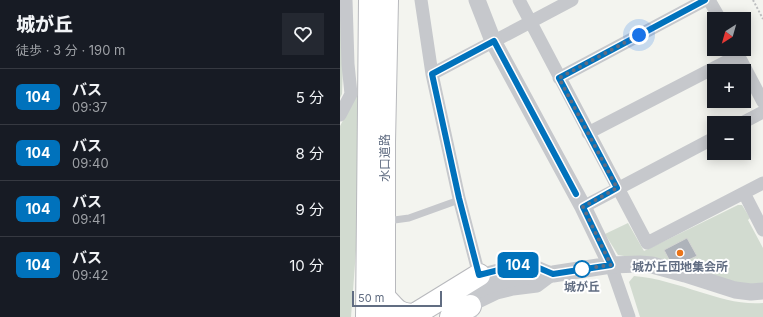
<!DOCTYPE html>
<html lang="ja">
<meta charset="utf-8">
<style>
:root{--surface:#171b24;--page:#242831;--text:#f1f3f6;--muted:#9ea1a6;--line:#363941}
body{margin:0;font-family:Inter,"Noto Sans JP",sans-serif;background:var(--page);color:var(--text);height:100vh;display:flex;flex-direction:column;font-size:15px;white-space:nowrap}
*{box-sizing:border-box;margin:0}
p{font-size:13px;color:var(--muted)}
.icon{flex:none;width:22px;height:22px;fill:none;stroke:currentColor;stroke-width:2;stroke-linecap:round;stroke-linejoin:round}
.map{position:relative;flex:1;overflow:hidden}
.sheet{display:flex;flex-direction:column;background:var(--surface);width:340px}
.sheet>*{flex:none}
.badge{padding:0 8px;border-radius:6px;font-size:14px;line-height:26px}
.needle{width:26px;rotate:217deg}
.tools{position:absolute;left:367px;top:12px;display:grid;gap:8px}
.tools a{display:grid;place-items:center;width:44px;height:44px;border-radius:0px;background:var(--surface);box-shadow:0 2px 10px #0003;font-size:20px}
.scale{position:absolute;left:12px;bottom:10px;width:90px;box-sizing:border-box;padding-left:4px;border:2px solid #616d82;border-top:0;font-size:11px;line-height:14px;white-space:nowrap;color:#616d82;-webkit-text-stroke:3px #fff;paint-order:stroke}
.you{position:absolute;width:20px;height:20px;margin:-10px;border:3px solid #fff;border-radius:50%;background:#1a73e8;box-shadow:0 0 0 6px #1a73e833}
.map>.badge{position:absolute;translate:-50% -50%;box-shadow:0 0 0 2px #fff}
.round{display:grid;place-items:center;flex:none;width:42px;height:42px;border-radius:0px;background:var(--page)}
.summary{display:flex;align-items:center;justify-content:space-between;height:68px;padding:0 16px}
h1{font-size:19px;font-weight:800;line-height:30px}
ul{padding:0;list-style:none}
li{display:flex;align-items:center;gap:12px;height:56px;padding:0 16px;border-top:1px solid var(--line)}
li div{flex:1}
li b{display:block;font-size:15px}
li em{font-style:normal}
li .badge{min-width:44px;font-weight:700;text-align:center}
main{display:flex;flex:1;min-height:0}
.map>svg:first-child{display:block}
.green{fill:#d2dbd0}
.building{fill:#aeb3ba;stroke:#d4d5d2}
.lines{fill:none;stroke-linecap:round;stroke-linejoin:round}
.trunk-casing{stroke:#b8b9bd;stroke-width:24}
.path{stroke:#bdbec0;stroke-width:2;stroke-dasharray:2 2;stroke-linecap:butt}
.service{stroke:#c6c8cc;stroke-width:7}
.minor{stroke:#c6c8cc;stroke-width:13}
.tertiary{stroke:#c6c8cc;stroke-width:17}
.trunk{stroke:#fff;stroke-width:22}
.line-casing{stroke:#fff;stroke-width:9}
.line{stroke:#0072bc;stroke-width:6}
.walk{stroke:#616d82;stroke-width:4;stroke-dasharray:0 7.2}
.poi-dot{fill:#ea7419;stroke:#fff;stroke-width:1.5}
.stop-dot{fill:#fff;stroke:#0072bc;stroke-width:2}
.labels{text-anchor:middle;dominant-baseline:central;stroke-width:4;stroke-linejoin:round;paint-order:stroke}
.street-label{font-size:12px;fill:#616d82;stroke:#fff}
.poi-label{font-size:12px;font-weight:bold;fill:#616d82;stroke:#fff}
.stop-label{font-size:12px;font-weight:bold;fill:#616d82;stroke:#fff}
</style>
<main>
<section class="sheet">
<div class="summary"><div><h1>城が丘</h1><p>徒歩 · 3 分 · 190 m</p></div><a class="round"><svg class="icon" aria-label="heart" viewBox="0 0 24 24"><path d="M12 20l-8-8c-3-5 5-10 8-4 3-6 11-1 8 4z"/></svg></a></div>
<ul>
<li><span class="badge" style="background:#0072bc;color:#fff">104</span><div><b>バス</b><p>09:37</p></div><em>5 分</em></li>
<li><span class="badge" style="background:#0072bc;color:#fff">104</span><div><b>バス</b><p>09:40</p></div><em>8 分</em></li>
<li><span class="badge" style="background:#0072bc;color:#fff">104</span><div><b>バス</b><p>09:41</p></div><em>9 分</em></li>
<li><span class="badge" style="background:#0072bc;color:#fff">104</span><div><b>バス</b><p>09:42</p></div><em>10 分</em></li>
</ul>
</section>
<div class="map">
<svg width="423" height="317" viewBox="0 0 423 317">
<rect width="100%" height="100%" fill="#f3f4ef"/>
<path class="green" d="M0 2 5 12 2 94 0 98Z
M19 90 21 184 11 317H0V126Z
M398 205H402L410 218 408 220 423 248V285H396L319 262 278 255 265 234 288 223 304 251Z
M294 276C317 278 338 285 360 292 380 298 401 305 423 303V317H300L289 282Z"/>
<path class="building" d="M347 238 357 256 333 267 324 250Z"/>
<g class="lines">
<g class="trunk-casing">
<path id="trunk" d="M44 297C56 309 56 314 74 315L139 275
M27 317 30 0
M44 317V142L47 0
M111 317 130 306"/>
</g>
<path class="path" d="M413 0 423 19"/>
<path class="service" d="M47 221 69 218 119 200"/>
<path class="minor" d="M81 0 92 74 119 198 139 275 178 265H192L213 274 197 286 173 289 157 293 130 306 131 313
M179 0 307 243 423 183
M369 0 380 19
M395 49 423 102
M92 74 232 0
M219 78 365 0
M0 115 11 94 8 64 6 0
M402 123 423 112
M248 133 399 55
M404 193 423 230
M243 207 374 138
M271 265 289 317"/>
<path class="tertiary" d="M137 0 153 41 243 207 271 265
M115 301C132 292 149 284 168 279L184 276 213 274 271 265 300 264 312 265 345 274 395 290 411 292 423 291"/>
<use href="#trunk" class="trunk"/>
</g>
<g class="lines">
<g class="line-casing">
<path id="line" d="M236 194 154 41 92 74 119 198 139 275 178 265H192L213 274 271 265 243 207 277 188 219 78 365 0"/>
</g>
<use href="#line" class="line"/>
<path class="walk" d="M242 269 271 265 243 207 277 188 219 78 299 35"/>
</g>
<circle class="poi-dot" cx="340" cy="253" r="4"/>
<circle class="stop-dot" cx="242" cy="269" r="8"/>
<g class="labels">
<g class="street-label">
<text transform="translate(44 158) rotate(-90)">水口道路</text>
</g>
<g class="poi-label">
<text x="340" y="266">城が丘団地集会所</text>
</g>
<g class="stop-label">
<text x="242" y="286">城が丘</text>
</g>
</g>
</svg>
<div class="tools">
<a><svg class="needle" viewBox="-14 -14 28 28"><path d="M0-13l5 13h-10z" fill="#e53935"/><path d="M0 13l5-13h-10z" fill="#9ea1a6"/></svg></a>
<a>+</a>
<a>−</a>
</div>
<div class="scale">50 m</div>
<div class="you" style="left:299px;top:35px"></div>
<b class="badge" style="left:178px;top:265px;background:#0072bc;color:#fff">104</b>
</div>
</main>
